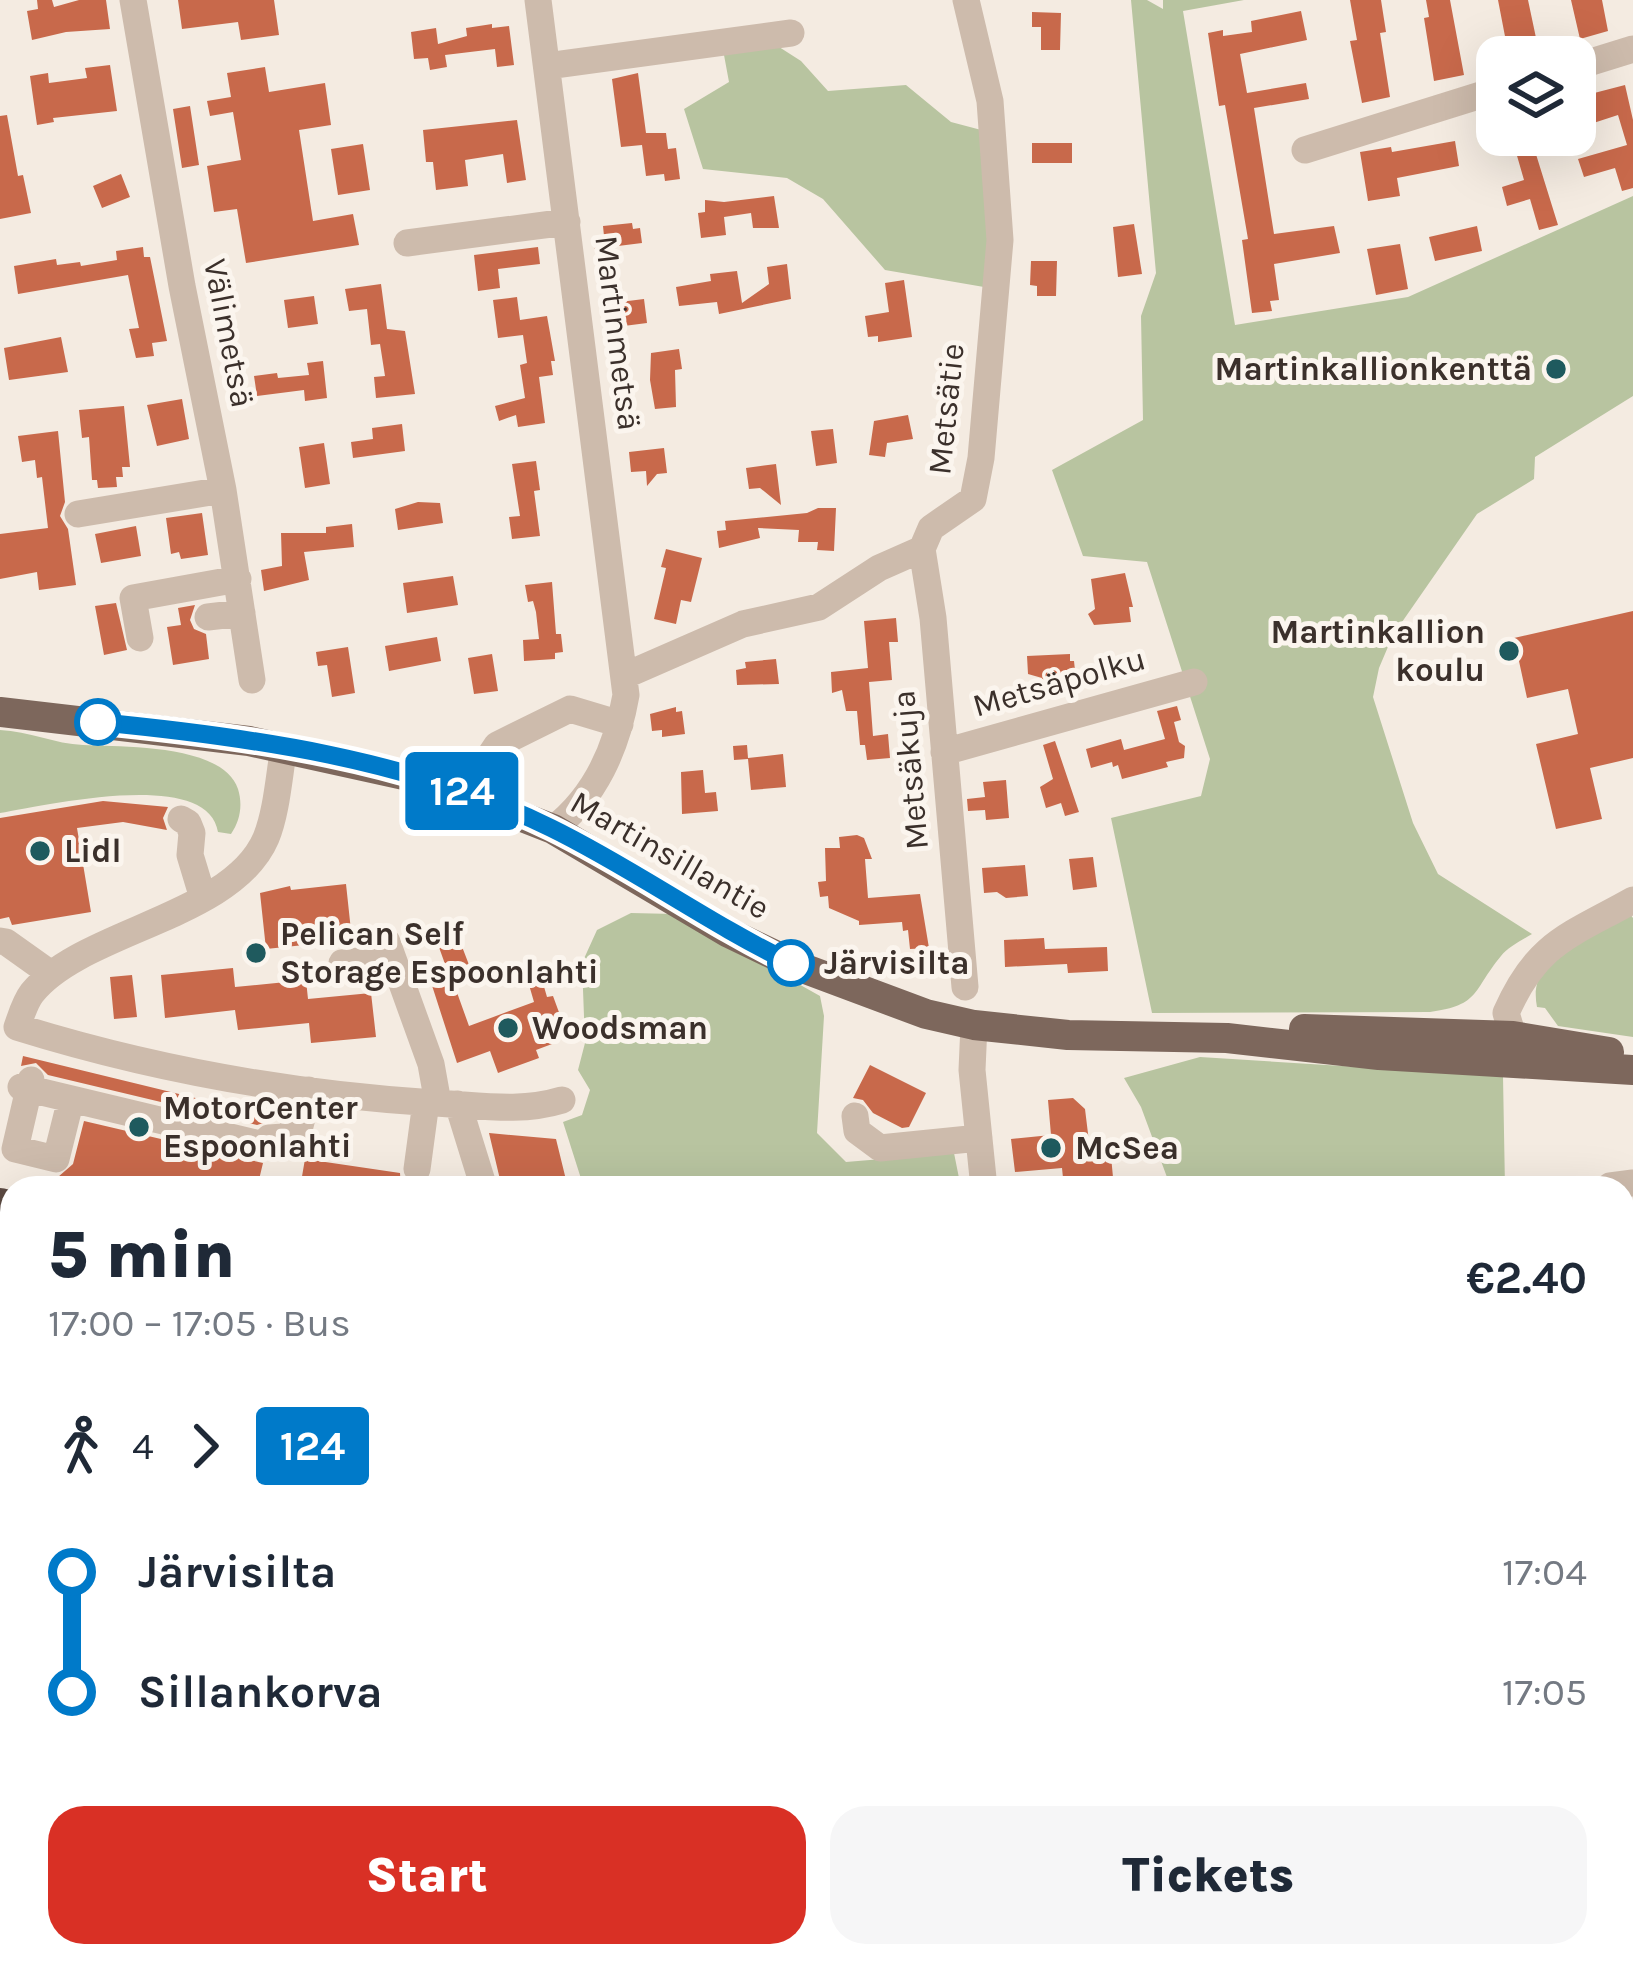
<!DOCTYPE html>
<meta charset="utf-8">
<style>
:root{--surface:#fff;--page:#f6f6f7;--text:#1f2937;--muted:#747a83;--accent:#d93025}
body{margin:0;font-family:Karla,sans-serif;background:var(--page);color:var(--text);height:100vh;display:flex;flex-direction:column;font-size:45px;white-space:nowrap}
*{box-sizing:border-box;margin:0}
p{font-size:39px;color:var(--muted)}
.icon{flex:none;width:66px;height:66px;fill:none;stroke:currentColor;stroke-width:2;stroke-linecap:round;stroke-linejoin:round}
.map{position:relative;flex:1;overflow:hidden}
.panel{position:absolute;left:0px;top:1176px;width:1635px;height:792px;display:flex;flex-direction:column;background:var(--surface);border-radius:36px 36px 0 0;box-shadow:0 12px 48px #0002}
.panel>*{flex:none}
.badge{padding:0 24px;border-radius:9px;font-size:42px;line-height:78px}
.controls{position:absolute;left:1476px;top:36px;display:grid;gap:24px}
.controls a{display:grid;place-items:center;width:120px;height:120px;border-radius:24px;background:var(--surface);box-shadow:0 12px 48px #0002;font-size:60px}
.map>.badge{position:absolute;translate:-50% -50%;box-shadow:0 0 0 6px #fff}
.legs{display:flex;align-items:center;gap:18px;height:132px;padding:0 48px;font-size:39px}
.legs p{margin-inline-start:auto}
.headline{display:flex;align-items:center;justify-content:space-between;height:204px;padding:0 48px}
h1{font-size:66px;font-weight:800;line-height:90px}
.action{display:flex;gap:24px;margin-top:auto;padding:24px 48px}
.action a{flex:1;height:138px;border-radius:36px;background:var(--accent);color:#fff;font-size:48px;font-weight:800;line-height:138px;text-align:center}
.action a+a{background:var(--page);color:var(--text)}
ul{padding:0 48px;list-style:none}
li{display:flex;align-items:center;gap:42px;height:120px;font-size:45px}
li i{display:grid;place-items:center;width:18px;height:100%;margin:0 15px;background:currentColor}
li i::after{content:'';width:30px;height:30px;margin:-15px;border:9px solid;border-radius:50%;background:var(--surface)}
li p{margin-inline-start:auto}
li:first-child i{background:linear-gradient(#0000 50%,currentColor 0)}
li:last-child i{background:linear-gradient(currentColor 50%,#0000 0)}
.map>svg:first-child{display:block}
.green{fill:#b8c4a0}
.building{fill:#c8694b}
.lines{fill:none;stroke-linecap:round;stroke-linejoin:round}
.minor{stroke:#cdbbac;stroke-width:27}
.major{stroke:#7d675c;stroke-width:30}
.highway{stroke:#5c4a42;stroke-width:36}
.line-1-casing{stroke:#fff;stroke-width:27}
.line-1{stroke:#007ac9;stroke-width:18}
.poi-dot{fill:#1f5a5e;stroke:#fbf5ee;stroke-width:4.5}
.stop-1-dot{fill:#fff;stroke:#007ac9;stroke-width:6}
.labels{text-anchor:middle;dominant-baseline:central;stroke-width:10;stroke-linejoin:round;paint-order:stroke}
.street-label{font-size:33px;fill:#3b302b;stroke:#fbf5ee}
.poi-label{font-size:33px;font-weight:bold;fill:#3b302b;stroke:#fbf5ee;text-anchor:start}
.stop-label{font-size:33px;font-weight:bold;fill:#3b302b;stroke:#fbf5ee;text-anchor:start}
</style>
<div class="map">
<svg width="1633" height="1968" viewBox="0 0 1633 1968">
<rect width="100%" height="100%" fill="#f4ebe1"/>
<path class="green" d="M1131 0H1147L1163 9V0H1244L1183 11 1235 325 1408 297 1633 196V396L1535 457 1534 479 1477 514 1393 635 1379 668 1373 697 1413 823 1438 874 1532 934C1522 940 1508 947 1501 956 1472 991 1481 1005 1430 1012L1152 1013 1111 818 1201 796 1210 759 1147 562 1083 556 1052 470 1143 420 1141 316 1156 273Z
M776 45 801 61 828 91 906 85 951 122 985 131 990 231 984 287 885 270 823 199 787 178 703 169 684 109 729 82 724 55Z
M0 730C29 731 55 744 83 745 124 747 223 744 238 789 243 805 240 821 231 834L218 832C208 767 44 806 0 813Z
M631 913 674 914 820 996 824 1016 817 1133 846 1162 954 1153 961 1188H584L563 1122 582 1115 590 1090 578 1070 585 1043 582 963 597 930Z
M1630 914 1633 918V1037L1558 1026 1545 1008 1537 1007C1526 954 1592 934 1630 914Z
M1200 1057 1503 1076 1505 1188H1171L1141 1107 1124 1078Z
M1623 1401H1633V1968H643L639 1956H1623Z
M12 1472V1603L0 1604V1478Z"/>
<path class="building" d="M37 0H52L54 7 79 0H106L110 29 66 32 32 40 27 11 38 9Z
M178 0H274L279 35 241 40 238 22 182 29Z
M1350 0H1381L1386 32 1380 33 1390 97 1362 103 1350 41 1357 40Z
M1426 0H1450L1464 75 1434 81 1424 18 1429 17Z
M1498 0H1528L1539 52 1509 57Z
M1571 0H1602L1608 31 1580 39Z
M1301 11 1307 40 1240 54 1247 93 1306 83 1309 99 1254 108 1274 234 1334 226 1340 253 1274 264 1279 300 1270 301 1272 311 1252 313 1242 240 1248 239 1225 105 1219 106 1208 33 1223 30V36L1252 32 1251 21Z
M1032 12 1061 13 1060 50H1041V27H1032Z
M492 24V28L509 26 514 65 497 67 495 49 445 55 447 67 430 70 428 58 414 59 411 32 436 28 438 44 467 36 466 28Z
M110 65 117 111 53 118 54 122 37 125 30 76 48 73 49 83 87 78 85 68Z
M265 67 269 92 325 83 331 125 299 130 313 221 353 214 359 245 246 263 237 209 214 212 207 166 241 160 233 112 210 116 207 101 231 97 227 73Z
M638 73 646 133H666L668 149 676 148 680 179 665 181 664 174 646 176 642 145 621 147 612 79Z
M1625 85 1633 120V188L1622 191 1615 168 1584 177 1578 159 1627 145 1618 115 1575 129V98Z
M190 106 199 165 182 168 173 109Z
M7 115 18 176 23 175 31 213 0 219V116Z
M517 120 526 180 507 183 503 154 465 160 468 186 436 190 433 162H426L423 130Z
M1511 135H1530L1558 225 1539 230 1530 199 1507 206 1502 187 1524 180Z
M1455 141 1459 166 1397 178 1400 196 1368 201 1360 152 1391 147 1392 152Z
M1032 143H1072V163H1032Z
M363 144 370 190 338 195 331 149Z
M121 174 130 197 102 208 93 186Z
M774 196 779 228H753L751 213 724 217 726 235 701 238 698 213 705 212V200L724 202Z
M632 223 633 229 640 228 642 243 594 249 604 236 603 226Z
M1134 224 1142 274 1118 277 1113 227Z
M1477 226 1482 251 1435 261 1429 237Z
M1400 244 1408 289 1376 295 1367 249Z
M143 247 144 257H150L167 341 152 343 154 356 136 358 129 329 139 328 128 275 18 294 14 266 56 259 57 265 80 262 81 266 117 260 116 251Z
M538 247 540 264 498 269 500 288 478 291 474 255Z
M1031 261H1057L1056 296H1037V286L1030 285Z
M787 264 791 299 719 314 717 302 679 306 676 287 711 281 710 274 737 271 742 303 769 284 767 267Z
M904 280 912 337 878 342V336L868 337 865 316 889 312 885 283Z
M381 284 387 329 405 331 415 394 376 398 374 377 385 376 380 344 371 345 367 309 349 311 345 289Z
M314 296 318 324 288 328 284 300Z
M517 297 520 320 547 316 555 361H551L553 375 539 377 545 423 518 427 516 415 499 421 495 406 525 398 520 365 527 363 523 335 498 338 493 300Z
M644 299 647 323 616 327 612 303Z
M61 337 68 372 9 380 4 348Z
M679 349 682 369 675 370 676 407 655 409 650 380 651 353Z
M323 361 327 398 305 401 304 390 257 396 254 376 277 373 278 378 309 375 307 363Z
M182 399 189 439 157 446 147 405Z
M124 406 130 467H122L123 477H116L117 487 98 488 97 480H92L89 437 82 438 79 410Z
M908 415 913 439 887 443 885 457 869 455 874 421Z
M402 424 405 451 353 458 351 442 373 439 372 428Z
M833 429 837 463 816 466 811 431Z
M58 431 65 502 60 516 68 529 76 585 39 590 37 572 0 579V534L48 528 42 477 37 478 35 460 22 462 18 436Z
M324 443 330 484 305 488 299 447Z
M664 448 667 473 657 474 647 486 646 471 631 472 629 452Z
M536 461 540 490 534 491 540 536 512 539 509 517 520 516 512 464Z
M776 464 781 505 760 488 749 489 746 468Z
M418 502 440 503 443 523 398 530 395 509Z
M818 508H836L834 551 817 550 818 542H798L799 530 758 528 760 538 719 548 717 531 726 530 725 521 807 513Z
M202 513 208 555 181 559 179 552 171 554 166 518Z
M352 524 354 547 304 552 309 580 264 591 261 570 282 566 281 533H326V527Z
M136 526 141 556 101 563 95 534Z
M666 549 702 558 691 602 681 600 676 624 654 619 666 568 661 567Z
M1125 573 1133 607H1129L1131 622 1094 625 1088 614 1095 609 1091 579Z
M453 576 458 605 407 613 403 583Z
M552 582 556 634H561L563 652 555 653V659L524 661 523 640 539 639 536 612 533 601 528 602 525 585Z
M116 603 127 650 104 655 95 606Z
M195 605 190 620 194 629 206 634 209 659 173 665 167 627 181 625 178 608Z
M1633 611V758L1590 768 1602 819 1556 829 1536 744 1578 734 1568 689 1527 698 1514 638Z
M896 618 898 642H889L892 680 869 682 873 736 888 734 890 758 867 760 865 745H860L857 711H846L842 690 832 693 831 672 868 668 864 621Z
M437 637 441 661 389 671 385 646Z
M348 647 355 693 332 697 327 665 318 666 316 652Z
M492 654 498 691 474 694 468 658Z
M1070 654V661H1074L1076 680H1071L1072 688 1043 690 1042 678 1028 674 1027 656Z
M776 659 779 684 737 685 736 670 746 668 745 662Z
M1177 706 1181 720 1174 722 1179 742 1185 746 1184 758 1166 762 1168 767 1122 779 1118 765 1113 767 1112 762 1091 768 1086 749 1121 739 1124 750 1165 739 1157 711Z
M676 707V712L682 711 685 734 662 737V730L652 731 650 714Z
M1055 741 1079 812 1065 816 1061 803 1046 808 1040 787 1053 779 1043 745Z
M747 745 748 758 783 754 786 787 751 790 748 759 734 760 733 746Z
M703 770 705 793 716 792 718 811 682 814 681 772Z
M1006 780 1009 818 986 820 985 810 968 811 967 799 985 797 983 782Z
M103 801 168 807 163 818 167 830 123 822 77 828 91 912 12 925 9 917 0 919V818Z
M857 835 864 838 872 859H865L868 898 920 894 929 948 910 949 908 930 903 931 902 922 859 925V921L829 908 828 896 820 897 818 882 826 881 825 848H840L839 837Z
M1093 857 1097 887 1073 890 1069 859Z
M1025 865 1028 896 1006 898 997 892 984 893 982 868Z
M346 884 352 940 266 949 260 893 290 886 291 890Z
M456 931 471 970 450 973 469 1026 534 1002 525 971 538 966 547 997 553 996 564 1026 547 1032 552 1044 536 1050 539 1058 498 1073 490 1051 457 1063 427 970 445 964 436 939Z
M1044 938 1045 949 1107 947 1108 971 1068 973 1067 964 1005 967 1004 940Z
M233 968 235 987 306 980 308 999 371 993 376 1037 311 1043 309 1023 238 1030 235 1010 165 1018 161 975Z
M132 975 137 1017 114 1019 110 977Z
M23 1056 274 1117 273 1120 257 1125 48 1075 36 1063 21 1066Z
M870 1065 926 1093 909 1127 902 1128 873 1113 863 1100 853 1098Z
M1073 1098 1085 1109 1091 1158 1111 1156 1114 1188H1064L1062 1168 1015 1172 1011 1139 1051 1135 1048 1100Z
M84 1121 263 1163 257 1188H106L58 1177 73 1164Z
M489 1133 556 1139 568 1188H502Z
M305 1159 400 1173 401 1188H300Z"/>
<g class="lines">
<path class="minor" d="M133 0 182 286 223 490 252 680
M538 0 626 695C617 747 595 797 553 829
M547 66 791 33
M1575 67 1633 49
M1305 150 1497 90
M407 243 567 222
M78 514 223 490
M922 549 933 618 965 987
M208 617 242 613
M140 638 133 598 238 579
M624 676 743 624 819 607 879 568 922 549 931 528 973 499 981 458 1000 240 990 101 966 0
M284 747C279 775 277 811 266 838 232 918 82 930 32 993 25 1002 21 1016 17 1027 152 1069 293 1094 434 1103 478 1105 520 1113 562 1100
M944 752 1194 682
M487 760 497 745 570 709 620 724
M181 819 188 823 192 833 190 855 203 898
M0 941 6 942 51 974
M387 942 431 1064 438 1103
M342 963 392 957
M974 1025 972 1070 984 1188
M1512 1054 1513 1036 1506 1013C1537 942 1569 936 1633 900
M31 1080 15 1149 56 1159 71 1099
M21 1087 264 1145
M458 1104 484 1188
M855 1116 857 1131 880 1148 979 1138
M269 1138 284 1137 300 1126 309 1090
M417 1169 426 1102
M1610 1186 1633 1183
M0 1624 12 1622
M0 1907 12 1900
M440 1968 443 1956"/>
<path class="major" d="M0 712 249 741 427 780 553 829 729 933 800 967 926 1014 974 1025 1068 1035 1227 1038 1379 1055 1633 1070
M1304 1029 1513 1036 1609 1052"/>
<path class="highway" d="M0 1206 12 1209
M0 1243 12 1245
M0 1283 12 1285
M0 1320 12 1323
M1623 1327 1633 1326
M1623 1361 1633 1360
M0 1395H12
M0 1460 12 1456"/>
</g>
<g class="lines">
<g class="line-1-casing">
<path id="line-1" d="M98 722C251 737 411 759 551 828 633 868 708 923 791 963"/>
</g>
<use href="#line-1" class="line-1"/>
</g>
<g class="poi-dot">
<circle cx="1556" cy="369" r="12"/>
<circle cx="1509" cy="651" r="12"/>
<circle cx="40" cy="851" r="12"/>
<circle cx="256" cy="953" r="12"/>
<circle cx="508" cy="1028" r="12"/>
<circle cx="139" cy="1127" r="12"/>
<circle cx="1051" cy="1148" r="12"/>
</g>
<g class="stop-1-dot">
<circle cx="98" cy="722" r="21"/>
<circle cx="791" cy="963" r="21"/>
</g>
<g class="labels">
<g class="street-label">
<text transform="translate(229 333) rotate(79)">Välimetsä</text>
<text transform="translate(618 333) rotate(83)">Martinmetsä</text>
<text transform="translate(946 409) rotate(-84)">Metsätie</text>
<text transform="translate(1059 682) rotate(-16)">Metsäpolku</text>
<text transform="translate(910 770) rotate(-95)">Metsäkuja</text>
<text transform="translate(670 855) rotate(30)">Martinsillantie</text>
</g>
<g class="poi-label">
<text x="1532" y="369" text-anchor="end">Martinkallionkenttä</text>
<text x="1485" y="632" text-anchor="end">Martinkallion<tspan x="1485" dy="38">koulu</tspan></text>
<text x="64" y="851">Lidl</text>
<text x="280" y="934">Pelican Self<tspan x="280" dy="38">Storage Espoonlahti</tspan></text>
<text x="532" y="1028">Woodsman</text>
<text x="163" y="1108">MotorCenter<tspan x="163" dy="38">Espoonlahti</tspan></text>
<text x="1075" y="1148">McSea</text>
</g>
<g class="stop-label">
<text x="824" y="963">Järvisilta</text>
</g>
</g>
</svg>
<div class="controls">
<a><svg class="icon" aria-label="layers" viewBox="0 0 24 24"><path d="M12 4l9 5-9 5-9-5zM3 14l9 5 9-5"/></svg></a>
</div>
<b class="badge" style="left:462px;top:791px;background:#007ac9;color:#fff">124</b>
<section class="panel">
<div class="headline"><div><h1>5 min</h1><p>17:00 – 17:05 · Bus</p></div><b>€2.40</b></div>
<div class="legs"><svg class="icon" aria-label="walk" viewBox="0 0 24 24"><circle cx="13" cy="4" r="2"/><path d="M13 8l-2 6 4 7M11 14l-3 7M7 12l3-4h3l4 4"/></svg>4<svg class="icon" aria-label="forward" viewBox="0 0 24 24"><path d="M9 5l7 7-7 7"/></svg><b class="badge" style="background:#007ac9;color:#fff">124</b></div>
<ul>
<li><i style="color:#007ac9"></i><b>Järvisilta</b><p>17:04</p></li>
<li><i style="color:#007ac9"></i><b>Sillankorva</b><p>17:05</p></li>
</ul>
<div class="action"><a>Start</a><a>Tickets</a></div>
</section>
</div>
